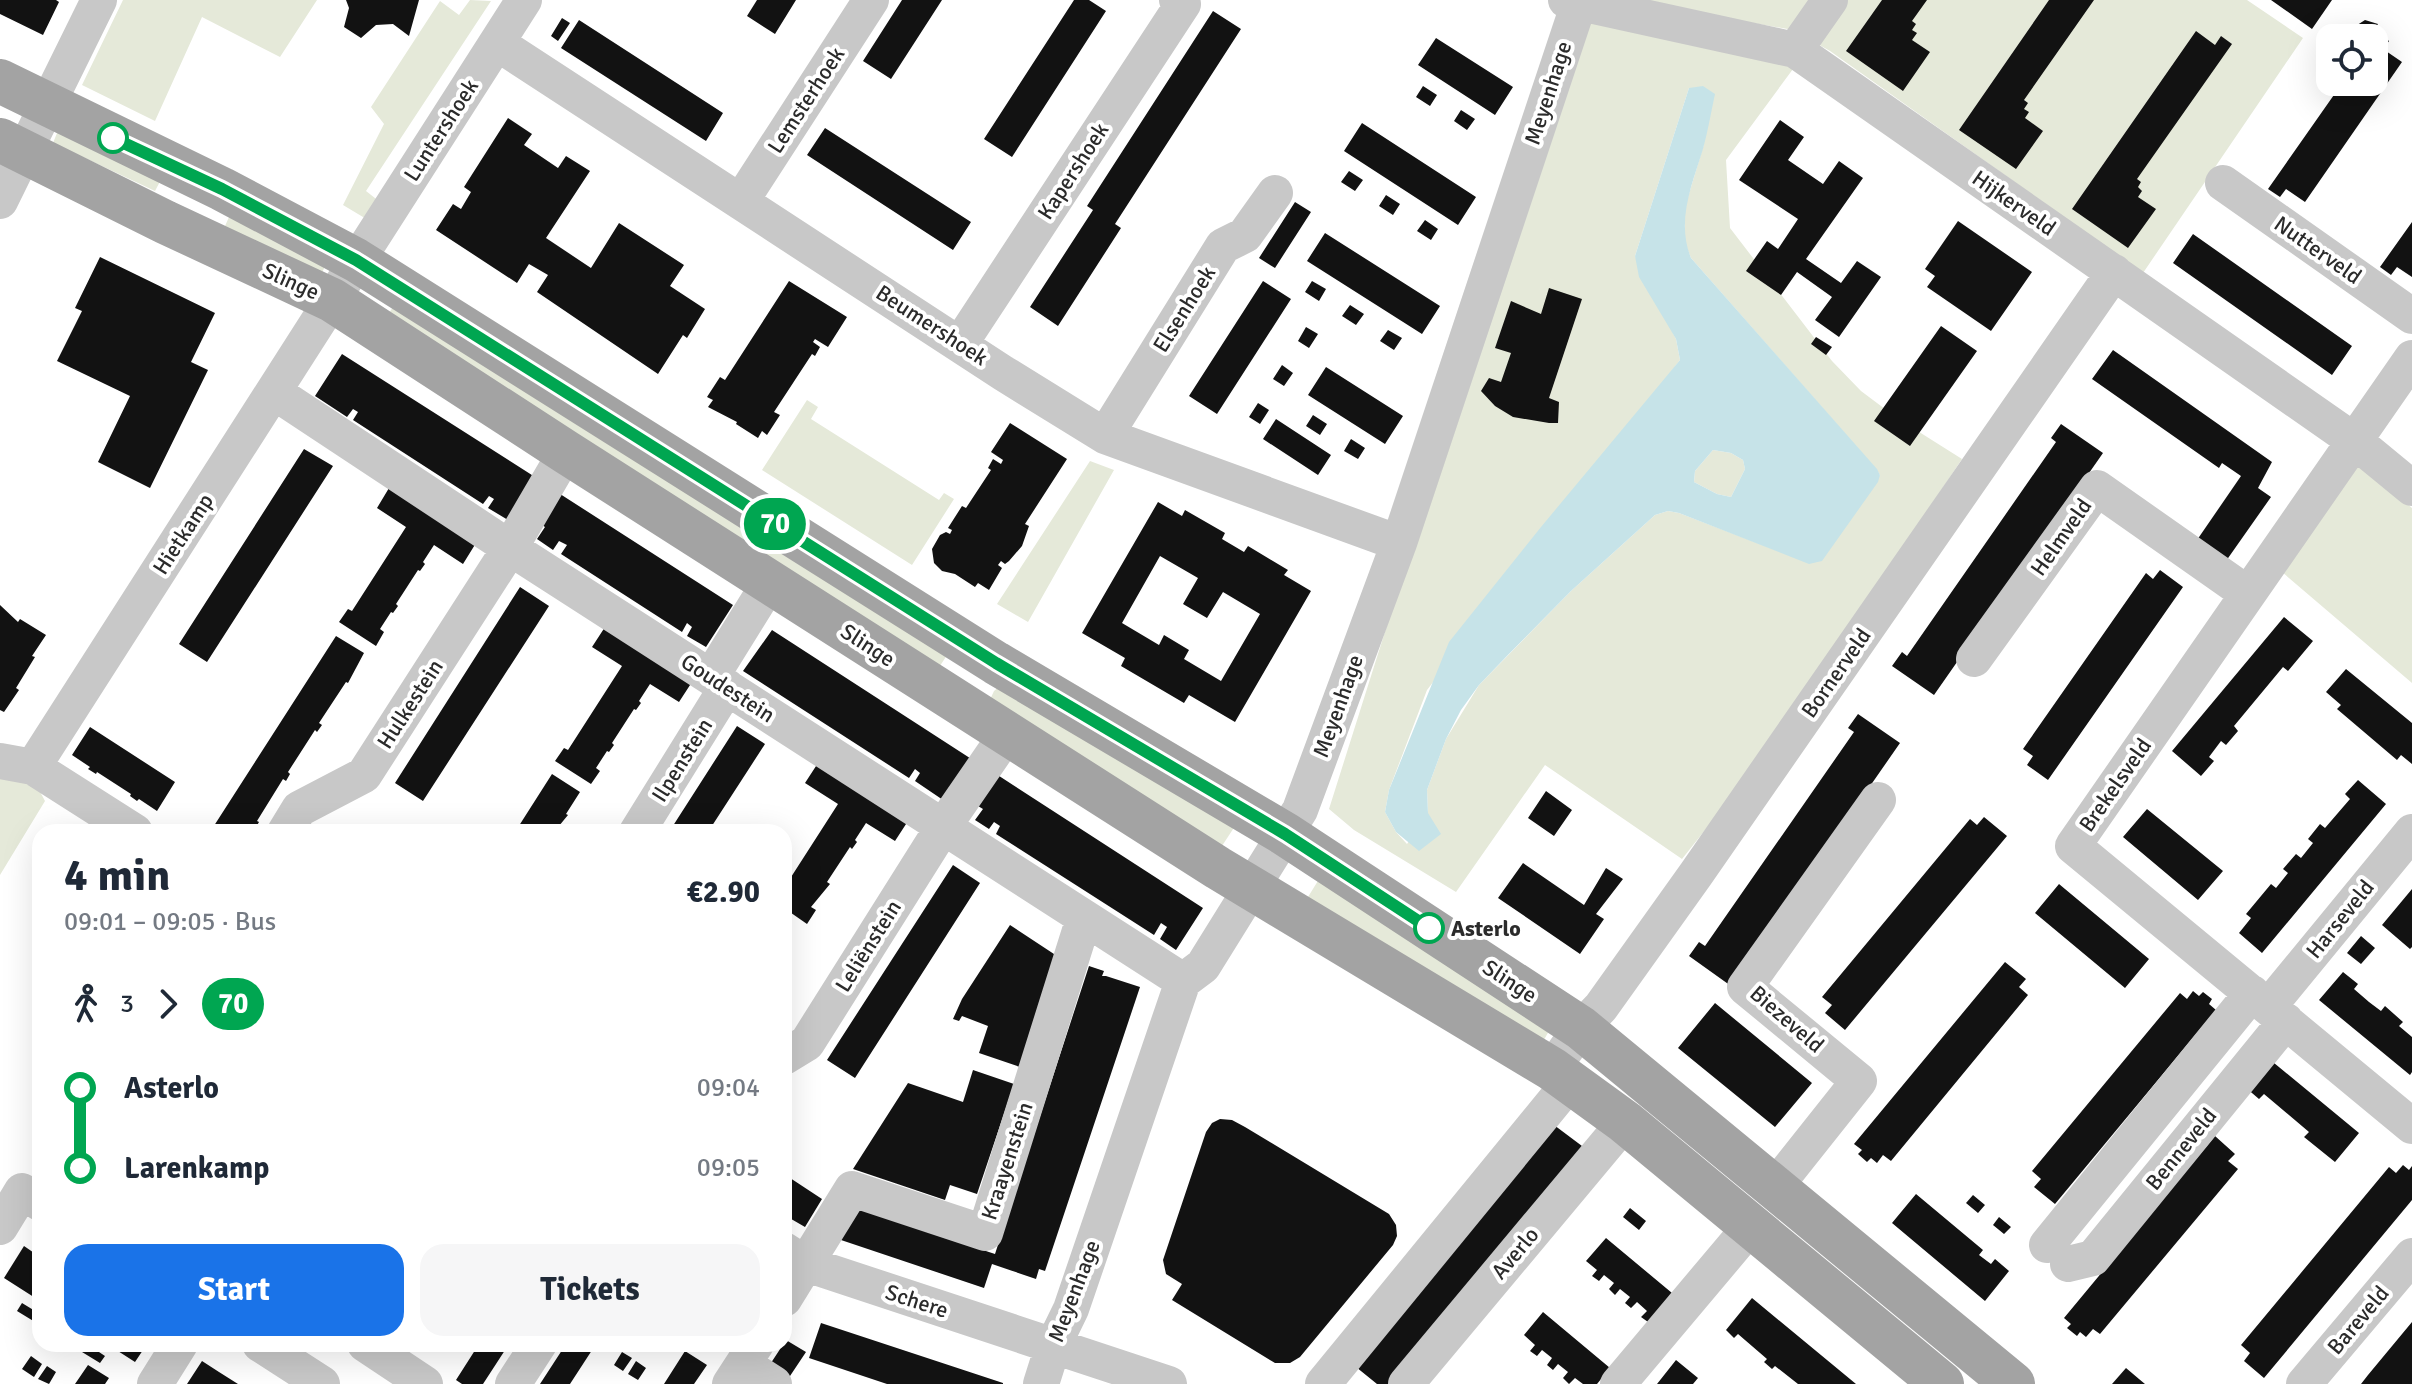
<!DOCTYPE html>
<meta charset="utf-8">
<style>
:root{--surface:#fff;--page:#f6f6f7;--text:#1f2937;--muted:#747a83;--accent:#1a73e8}
body{margin:0;font-family:Signika,sans-serif;background:var(--page);color:var(--text);height:100vh;display:flex;flex-direction:column;font-size:30px;white-space:nowrap}
*{box-sizing:border-box;margin:0}
p{font-size:26px;color:var(--muted)}
.icon{flex:none;width:44px;height:44px;fill:none;stroke:currentColor;stroke-width:2;stroke-linecap:round;stroke-linejoin:round}
.map{position:relative;flex:1;overflow:hidden}
.drawer{position:absolute;left:32px;top:824px;width:760px;height:528px;display:flex;flex-direction:column;background:var(--surface);border-radius:24px;box-shadow:0 8px 32px #0002}
.drawer>*{flex:none}
.badge{padding:0 16px;border-radius:26px;font-size:28px;line-height:52px}
.buttons{position:absolute;left:2316px;top:24px;display:grid;gap:16px}
.buttons a{display:grid;place-items:center;width:72px;height:72px;border-radius:16px;background:var(--surface);box-shadow:0 8px 32px #0002;font-size:40px}
.map>.badge{position:absolute;translate:-50% -50%;box-shadow:0 0 0 4px #fff}
.legs{display:flex;align-items:center;gap:12px;height:88px;padding:0 32px;font-size:26px}
.legs p{margin-inline-start:auto}
.overview{display:flex;align-items:center;justify-content:space-between;height:136px;padding:0 32px}
h1{font-size:44px;font-weight:700;line-height:60px}
.action{display:flex;gap:16px;margin-top:auto;padding:16px 32px}
.action a{flex:1;height:92px;border-radius:24px;background:var(--accent);color:#fff;font-size:32px;font-weight:700;line-height:92px;text-align:center}
.action a+a{background:var(--page);color:var(--text)}
ul{padding:0 32px;list-style:none}
li{display:flex;align-items:center;gap:28px;height:80px;font-size:30px}
li i{display:grid;place-items:center;width:12px;height:100%;margin:0 10px;background:currentColor}
li i::after{content:'';width:20px;height:20px;margin:-10px;border:6px solid;border-radius:50%;background:var(--surface)}
li p{margin-inline-start:auto}
li:first-child i{background:linear-gradient(#0000 50%,currentColor 0)}
li:last-child i{background:linear-gradient(currentColor 50%,#0000 0)}
.map>svg:first-child{display:block}
.green{fill:#e5e9d9;fill-rule:evenodd}
.water{fill:#c6e3e8;fill-rule:evenodd}
.building{fill:#121212;fill-rule:evenodd}
.lines{fill:none;stroke-linecap:round;stroke-linejoin:round}
.minor{stroke:#c8c8c8;stroke-width:36}
.major{stroke:#a3a3a3;stroke-width:44}
.line-1-casing{stroke:#fff;stroke-width:18}
.line-1{stroke:#00a651;stroke-width:12}
.stop-1-dot{fill:#fff;stroke:#00a651;stroke-width:4}
.labels{text-anchor:middle;dominant-baseline:central;stroke-width:8;stroke-linejoin:round;paint-order:stroke}
.street-label{font-size:22px;fill:#2b2b2b;stroke:#fff}
.stop-label{font-size:22px;font-weight:bold;fill:#2b2b2b;stroke:#fff;text-anchor:start}
</style>
<div class="map">
<svg width="2412" height="1384" viewBox="0 0 2412 1384">
<rect width="100%" height="100%" fill="#fff"/>
<path class="green" d="M123 0H317L280 57 202 17 155 121 82 85Z
M470 0 491 1 366 191 380 202 368 220 343 205 384 124 371 107 440 1 459 15Z
M1622 0H1814L1793 30Z
M1844 0H2247L2303 38 2143 273 1830 51 1814 42Z
M1587 21 1778 60 1793 69 1726 160 1730 228 1832 361 1861 391 1897 418 1962 459 1759 762 1682 859 1545 765 1456 892 1354 830 1329 809 1481 328ZM1689 88 1704 144 1685 207V243L1691 258 1876 469 1880 475 1809 563 1679 513 1668 511 1655 515 1571 591 1479 685 1446 739 1427 790 1428 813 1407 844 1396 832 1385 812 1389 790 1427 690 1680 360 1676 339 1635 256Z
M59 128 165 172 155 191 53 143Z
M234 206 328 261 319 278 225 226Z
M401 295 951 649 936 672 383 322Z
M807 400 818 407 811 419 939 500 944 493 954 499 912 565 762 470Z
M1713 450 1731 453 1743 460 1745 469 1731 497 1717 494 1694 482 1695 471Z
M1090 461 1114 470 1028 622 997 604Z
M2358 462 2412 508V683L2282 572Z
M1001 685 1239 820 1218 852 988 704 994 691Z
M0 770 37 786 45 801 0 875Z
M1324 871 1549 1031 1541 1045 1300 910Z"/>
<path class="water" d="M1703 86 1715 94C1711 112 1708 131 1703 149 1692 185 1676 221 1691 258L1877 469 1880 475 1878 482 1822 561 1809 564 1679 513 1668 511 1655 515 1571 591 1506 657 1479 685 1461 710 1446 739 1427 790 1428 813 1441 834 1419 851 1396 832 1385 812 1389 790 1449 642 1541 527 1680 360 1676 339 1639 277 1635 256 1689 88ZM1713 450 1731 453 1743 460 1745 469 1731 497 1717 494 1694 482 1695 471Z"/>
<path class="building" d="M0 0H56L59 2 43 35 0 14Z
M346 0H419L409 36 393 24 376 25 361 38 344 27 349 8Z
M757 0H796L775 34 747 16Z
M902 0H942L891 79 863 61Z
M1074 0H1089L1106 11 1012 157 984 139Z
M1882 0H1927L1912 21 1916 24 1912 30 1917 33 1912 40 1930 52 1903 91 1846 51Z
M2049 0H2094L2024 100 2028 103 2024 109 2029 112 2025 118 2043 131 2016 169 1959 130Z
M2271 0H2332L2312 29Z
M1213 11 1241 29 1115 224 1121 228 1058 326 1030 307 1093 210 1087 206Z
M562 18 570 23 558 41 551 36Z
M579 20 723 113 706 141 561 48Z
M2365 20 2378 24 2374 30 2389 41 2383 49 2402 62 2305 202 2286 189 2280 197 2268 189 2343 82H2374V38H2362L2351 29Z
M2196 31 2215 45 2221 36 2232 44 2137 179 2141 182 2138 187 2142 191 2138 197 2156 209 2128 248 2072 209Z
M1436 38 1513 87 1495 115 1418 65Z
M1423 86 1437 95 1430 106 1416 97Z
M1461 110 1475 119 1467 130 1454 121Z
M508 118 532 134 524 145 558 168 566 156 590 171 546 238 591 268 619 223 684 265 670 286 705 309 687 338 683 335 658 374 537 292 548 275 529 264 517 283 436 230 453 204 461 209 471 192 464 187Z
M1780 120 1804 137 1788 160 1823 184 1839 161 1863 178 1806 259 1841 283 1857 261 1881 277 1839 337 1815 320 1832 297 1797 272 1781 295 1746 271 1767 241 1778 249 1798 219 1739 180Z
M1362 123 1476 197 1458 225 1344 151Z
M825 128 971 222 953 250 807 155Z
M1349 171 1363 180 1355 191 1341 182Z
M1386 195 1400 204 1393 215 1379 206Z
M1295 202 1311 212 1275 268 1259 258Z
M1425 220 1438 229 1431 240 1417 231Z
M1958 221 2032 272 1991 331 1927 287 1935 276 1925 269Z
M2412 222V277L2397 267 2391 275 2380 267Z
M1325 233 1440 306 1422 334 1307 261Z
M2193 234 2352 346 2332 375 2173 263Z
M100 257 215 313 191 362 208 370 150 488 98 462 130 396 57 361 82 311 75 308Z
M789 281 847 317 828 347 815 339 813 342 820 347 815 356 812 354 774 412 780 415 767 435 762 431 758 438 736 424 737 422 708 407 713 400 707 397 720 377 725 380Z
M1263 281 1291 299 1217 414 1189 396Z
M1312 281 1326 289 1319 301 1305 292Z
M1549 288 1582 299 1549 398 1559 402 1558 423H1549L1513 417 1495 406 1481 391 1489 378 1501 382 1511 353 1495 348 1511 301 1541 314Z
M1350 305 1364 314 1356 325 1342 316Z
M1941 326 1977 351 1910 446 1874 421Z
M1306 327 1318 334 1309 348 1298 341Z
M1388 330 1402 338 1394 350 1380 341Z
M1816 337 1832 347 1826 355 1811 344Z
M2113 350 2272 462 2258 488 2271 497 2226 561 2197 540 2241 476 2222 463 2219 468 2092 379Z
M342 354 535 477 508 520 488 508 494 499 489 496 483 504 353 420 358 412 353 409 347 417 315 396Z
M1282 365 1293 373 1284 386 1273 379Z
M1326 367 1403 416 1385 444 1308 395Z
M1258 403 1269 410 1260 424 1249 417Z
M1313 415 1327 424 1320 435 1306 426Z
M1276 419 1331 455 1318 475 1263 439Z
M1010 423 1067 459 1025 524 1029 526 1022 546 1009 561 1005 564 1001 561 998 565 1002 568 989 590 978 583 975 587 955 574 942 571 934 563 932 549 940 535 946 532 950 534 952 530 948 528 962 506 966 508 991 470 988 468 993 459 1001 464 1003 460 991 452Z
M2061 424 2103 453 1934 695 1892 666 1902 652 1907 656 2056 442 2051 438Z
M1351 439 1365 448 1358 459 1344 451Z
M304 449 333 466 207 662 179 644Z
M389 488 476 543 463 564 434 545 423 562 425 564 420 571 418 570 396 604 398 606 393 613 391 612 380 629 384 632 376 646 339 622 348 609 352 611 406 527 377 508Z
M557 492 733 605 706 647 687 636 692 627 687 623 682 632 561 554 567 545 559 541 553 550 537 539 545 527 538 522Z
M1158 502 1182 516 1185 510 1225 533 1222 539 1244 552 1248 546 1288 570 1284 575 1311 591 1235 722 1189 695 1184 703 1121 666 1125 658 1082 633ZM1160 556 1198 578 1183 604 1207 618 1223 592 1260 614 1221 681 1184 659 1189 650 1164 635 1159 645 1122 623Z
M2160 570 2183 587 2048 780 2027 765 2033 756 2023 749 2146 573 2153 579Z
M520 587 549 606 423 801 395 783Z
M0 605 18 622 20 619 46 635 32 656 35 657 16 688 19 690 4 712 0 710Z
M2284 617 2313 641 2288 671 2283 667 2234 726 2238 731 2226 745 2221 741 2209 757 2214 761 2201 776 2172 751Z
M605 627 692 682 679 702 650 684 639 701 641 703 636 710 634 709 612 743 614 745 609 752 607 751 596 768 600 771 591 784 555 761 564 748 568 750 622 666 592 647Z
M772 630 976 762 943 800 915 781 920 773 915 769 909 778 743 671Z
M336 636 364 653 348 683 346 682 319 723 322 725 317 732 315 730 288 772 290 774 286 781 283 779 257 821 259 822 255 829 252 828 250 832H210Z
M2346 669 2412 723V764L2401 755 2397 760 2337 709 2341 705 2326 692Z
M1858 714 1900 743 1731 986 1689 956 1699 942 1705 946 1854 732 1848 728Z
M737 726 765 744 708 832H669Z
M90 727 175 782 157 811 139 799 137 801 130 796 131 794 97 772 96 774 88 769 90 767 72 755Z
M818 763 908 821 895 841 866 823 855 840 857 842 852 849 850 847 827 882 830 884 811 907 816 910 807 924 784 908V888L838 804 805 783Z
M993 772 1203 908 1176 950 1160 939 1167 927 1161 923 1154 935 996 834 1000 826 994 822 989 829 975 820 983 809 973 803Z
M552 774 580 792 566 814 568 815 554 832H515Z
M2358 780 2386 804 2262 953 2239 933 2251 918 2246 914 2271 884 2276 888 2288 873 2283 869 2296 854 2301 858 2313 843 2308 839 2320 824 2325 828 2350 799 2345 794Z
M1546 791 1572 810 1554 836 1528 818Z
M2147 809 2223 871 2198 900 2123 837Z
M1984 817 2007 836 1845 1030 1825 1013 1832 1005 1822 997 1970 819 1977 825Z
M1523 863 1584 905 1606 868 1623 879 1596 914 1604 919 1580 954 1498 898Z
M953 865 980 883 855 1078 827 1060Z
M2059 884 2149 959 2125 988 2035 913Z
M2412 889V947L2410 949 2382 925Z
M1010 925 1057 956 1020 1067 979 1053 988 1026 962 1016 959 1021 953 1019 962 999Z
M2361 936 2375 948 2361 964 2347 953Z
M2005 962 2026 979 2019 987 2028 995 1891 1161 1883 1155 1877 1163 1871 1158 1867 1162 1858 1154 1862 1150 1854 1144Z
M1089 966 1104 971 1102 976H1106L1140 987 1045 1271 1039 1269 1036 1279 992 1264 984 1288 838 1239 849 1206 995 1254Z
M2343 972 2358 984 2354 989 2369 1002 2381 1011 2385 1006 2403 1022 2399 1026 2412 1037V1072L2410 1075 2319 1000Z
M2193 991 2199 996 2203 992 2212 999 2209 1004 2216 1010 2055 1204 2034 1187 2041 1179 2032 1171 2180 993 2187 999Z
M1715 1003 1812 1083 1775 1127 1678 1048Z
M2268 1058 2359 1133 2335 1162 2304 1137 2309 1132 2264 1094 2259 1099 2245 1087Z
M973 1070 1014 1084 977 1194 950 1185 945 1200 853 1169 908 1083 963 1102Z
M1220 1119 1232 1120 1245 1127 1389 1214 1396 1225 1397 1236 1393 1245 1300 1357 1290 1363H1275L1172 1300 1182 1284 1166 1274 1163 1260 1206 1132 1212 1123Z
M1554 1125 1586 1149 1391 1384H1377L1356 1367Z
M2215 1136 2235 1154 2228 1161 2238 1169 2100 1334 2093 1329 2086 1337 2080 1332 2077 1336 2067 1328 2071 1324 2064 1318Z
M2403 1165 2409 1170 2412 1166V1200L2264 1378 2244 1361 2250 1353 2241 1345 2389 1167 2396 1173Z
M784 1174 822 1199 805 1227 786 1216 784 1219Z
M1916 1194 1983 1250 1979 1255 1991 1264 1995 1259 2009 1271 1985 1301 1892 1223Z
M1973 1195 1985 1205 1978 1213 1966 1203Z
M1630 1208 1646 1221 1639 1230 1623 1217Z
M1999 1217 2011 1227 2004 1234 1993 1225Z
M1606 1238 1672 1293 1648 1322 1641 1317 1647 1311 1637 1302 1631 1308 1625 1303 1630 1297 1620 1289 1615 1295 1609 1289 1614 1283 1604 1275 1599 1281 1592 1276 1597 1270 1586 1261Z
M24 1246 40 1257V1301L4 1278Z
M1752 1298 1856 1384H1798L1775 1366 1772 1369 1764 1362 1767 1359 1738 1334 1734 1338 1726 1330Z
M22 1303 40 1314 35 1322 17 1311Z
M1543 1312 1610 1368 1597 1384H1583L1575 1378 1569 1384 1563 1378 1568 1372 1558 1364 1553 1370 1547 1365 1552 1358 1542 1350 1537 1356 1530 1351 1535 1345 1524 1335Z
M2412 1322V1384H2361L2368 1375Z
M821 1323 1003 1383V1384H887L809 1358Z
M786 1340 806 1352 786 1382 767 1369Z
M87 1344 105 1356 100 1363 82 1352Z
M107 1344H147L135 1362Z
M479 1344H509L483 1384H462L456 1380Z
M566 1344H596L570 1384H540Z
M685 1351 707 1365 694 1384H664Z
M622 1352 632 1358 623 1371 614 1365Z
M31 1356 42 1364 34 1377 22 1369Z
M1676 1360 1698 1378 1693 1384H1657Z
M202 1361 219 1372 238 1384H187Z
M636 1361 646 1368 638 1380 628 1374Z
M88 1365 109 1378 105 1384H75Z
M47 1366 56 1372 49 1384 38 1379Z
M2126 1368 2139 1379 2145 1384H2112Z"/>
<g class="lines">
<path class="minor" d="M1566 0 1795 50 2356 442 2412 488
M497 43 1003 373 1105 436 1399 543
M1795 50 1830 0
M2223 183 2412 316
M0 201 99 0
M741 201 871 0
M960 344 1183 4 1177 0
M2412 358 2073 846 2412 1126
M274 392 510 548 1183 981
M1105 436 1223 246 1245 235 1275 193
M1974 659 2097 488 2248 594
M711 677 770 582
M0 761 33 767 135 832
M33 767 524 0
M285 832 299 809 364 775 510 548 566 452
M637 832 727 687
M2269 1006 2412 832
M784 1057 807 1043 943 827 1007 734
M1552 1069 1581 1028 1601 1007 1696 874 2114 272
M1774 1188 1859 1081 1745 987 1878 800
M0 1227 22 1191 40 1203
M2047 1245 2252 993
M784 1250 806 1264 1169 1384
M2068 1264 2093 1258 2286 1021
M784 1299 852 1189 985 1233 1084 918
M260 1344 322 1384
M365 1344 425 1384
M743 1364 774 1384
M155 1384 180 1344
M513 1384 539 1344
M730 1384 756 1344
M1041 1384 1053 1346 1071 1309 1183 981 1203 966 1300 810 1399 543 1580 0
M1323 1384 1571 1081
M1406 1384 1625 1122
M1618 1384 1751 1226
M2304 1384 2412 1256"/>
<path class="major" d="M0 81 222 189 356 260 996 663 1285 834 1581 1028 2013 1384
M0 140 165 222 332 300 566 452 1218 868 1552 1069 1625 1122 1942 1384"/>
</g>
<g class="lines">
<g class="line-1-casing">
<path id="line-1" d="M113 138 222 189 356 260 996 663 1285 834 1429 928"/>
</g>
<use href="#line-1" class="line-1"/>
</g>
<g class="stop-1-dot">
<circle cx="113" cy="138" r="14"/>
<circle cx="1429" cy="928" r="14"/>
</g>
<g class="labels">
<g class="street-label">
<text transform="translate(1548 93) rotate(-72)">Meyenhage</text>
<text transform="translate(806 100) rotate(-57)">Lemsterhoek</text>
<text transform="translate(441 130) rotate(-57)">Luntershoek</text>
<text transform="translate(1073 171) rotate(-57)">Kapershoek</text>
<text transform="translate(2014 203) rotate(35)">Hijkerveld</text>
<text transform="translate(2318 250) rotate(35)">Nutterveld</text>
<text transform="translate(291 281) rotate(24)">Slinge</text>
<text transform="translate(1184 309) rotate(-58)">Elsenhoek</text>
<text transform="translate(932 325) rotate(33)">Beumershoek</text>
<text transform="translate(183 534) rotate(-57)">Hietkamp</text>
<text transform="translate(2061 537) rotate(-55)">Helmveld</text>
<text transform="translate(868 645) rotate(33)">Slinge</text>
<text transform="translate(1836 673) rotate(-55)">Bornerveld</text>
<text transform="translate(728 688) rotate(33)">Goudestein</text>
<text transform="translate(410 704) rotate(-57)">Hulkestein</text>
<text transform="translate(1338 706) rotate(-70)">Meyenhage</text>
<text transform="translate(682 760) rotate(-58)">Ilpenstein</text>
<text transform="translate(2115 785) rotate(-55)">Brekelsveld</text>
<text transform="translate(2340 919) rotate(-51)">Harseveld</text>
<text transform="translate(868 946) rotate(-58)">Leliënstein</text>
<text transform="translate(1510 981) rotate(33)">Slinge</text>
<text transform="translate(1787 1019) rotate(41)">Biezeveld</text>
<text transform="translate(2181 1149) rotate(-51)">Benneveld</text>
<text transform="translate(1007 1161) rotate(-72)">Kraayenstein</text>
<text transform="translate(1515 1253) rotate(-50)">Averlo</text>
<text transform="translate(1074 1291) rotate(-69)">Meyenhage</text>
<text transform="translate(917 1301) rotate(18)">Schere</text>
<text transform="translate(2358 1320) rotate(-50)">Bareveld</text>
</g>
<g class="stop-label">
<text x="1451" y="928">Asterlo</text>
</g>
</g>
</svg>
<div class="buttons">
<a><svg class="icon" aria-label="locate" viewBox="0 0 24 24"><circle cx="12" cy="12" r="6"/><path d="M12 2v4M12 18v4M2 12h4M18 12h4"/></svg></a>
</div>
<b class="badge" style="left:775px;top:524px;background:#00a651;color:#fff">70</b>
<section class="drawer">
<div class="overview"><div><h1>4 min</h1><p>09:01 – 09:05 · Bus</p></div><b>€2.90</b></div>
<div class="legs"><svg class="icon" aria-label="walk" viewBox="0 0 24 24"><circle cx="13" cy="4" r="2"/><path d="M13 8l-2 6 4 7M11 14l-3 7M7 12l3-4h3l4 4"/></svg>3<svg class="icon" aria-label="forward" viewBox="0 0 24 24"><path d="M9 5l7 7-7 7"/></svg><b class="badge" style="background:#00a651;color:#fff">70</b></div>
<ul>
<li><i style="color:#00a651"></i><b>Asterlo</b><p>09:04</p></li>
<li><i style="color:#00a651"></i><b>Larenkamp</b><p>09:05</p></li>
</ul>
<div class="action"><a>Start</a><a>Tickets</a></div>
</section>
</div>
